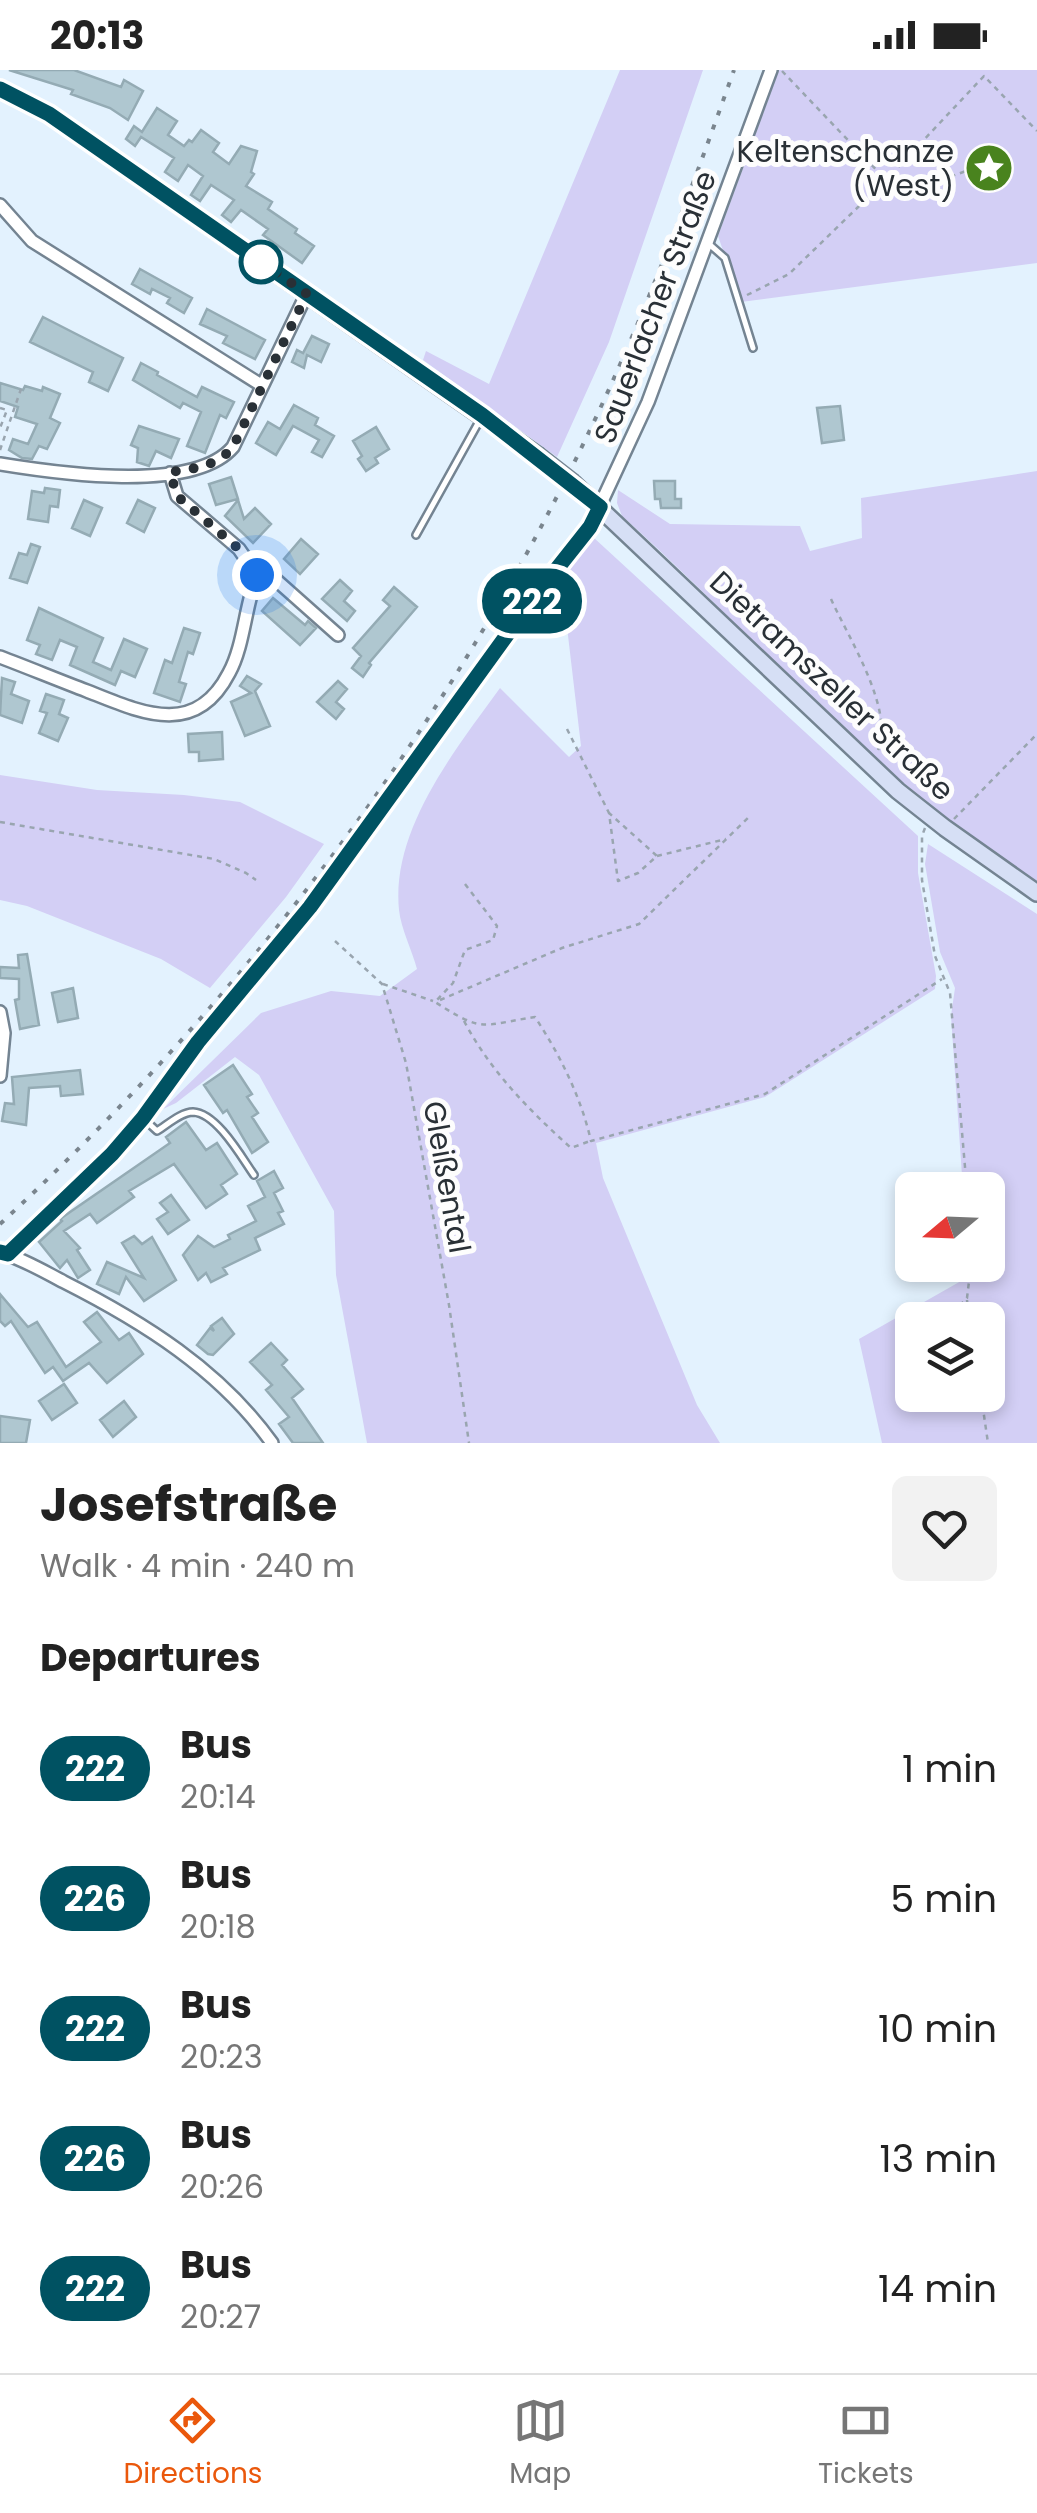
<!DOCTYPE html>
<meta charset="utf-8">
<style>
:root{--surface:#fff;--page:#f2f2f2;--text:#222;--muted:#767676;--line:#e0e0e0;--accent:#ea580c}
body{margin:0;font-family:Poppins,sans-serif;background:var(--page);color:var(--text);height:100vh;display:flex;flex-direction:column;font-size:38px;white-space:nowrap}
*{box-sizing:border-box;margin:0}
p{font-size:32px;color:var(--muted)}
.icon{flex:none;width:55px;height:55px;fill:none;stroke:currentColor;stroke-width:2;stroke-linecap:round;stroke-linejoin:round}
.map{position:relative;height:1373px;overflow:hidden}
.side{display:flex;flex-direction:column;background:var(--surface);flex:1}
.side>*{flex:none}
.badge{padding:0 20px;border-radius:32px;font-size:35px;line-height:65px}
.needle{width:65px;rotate:251deg}
.fabs{position:absolute;left:895px;top:1102px;display:grid;gap:20px}
.fabs a{display:grid;place-items:center;width:110px;height:110px;border-radius:15px;background:var(--surface);box-shadow:0 5px 15px #0003;font-size:50px}
.you{position:absolute;width:50px;height:50px;margin:-25px;border:8px solid #fff;border-radius:50%;background:#1a73e8;box-shadow:0 0 0 15px #1a73e833}
.map>.badge{position:absolute;translate:-50% -50%;box-shadow:0 0 0 5px #fff}
h2{padding:0 40px;font-size:38px;line-height:90px}
.round{display:grid;place-items:center;flex:none;width:105px;height:105px;border-radius:15px;background:var(--page)}
.summary{display:flex;align-items:center;justify-content:space-between;height:170px;padding:0 40px}
h1{font-size:48px;font-weight:700;line-height:75px}
ul{padding:0;list-style:none}
li{display:flex;align-items:center;gap:30px;height:130px;padding:0 40px}
li div{flex:1}
li b{display:block;font-size:38px}
li em{font-style:normal}
li .badge{min-width:110px;font-weight:700;text-align:center}
.status{display:flex;justify-content:space-between;align-items:center;height:70px;padding:0 50px;background:var(--surface);direction:ltr}
.status svg{height:28px;fill:currentColor}
.menu{display:flex;justify-content:space-around;align-items:center;height:140px;border-top:2px solid var(--line);background:var(--surface);font-size:28px;color:var(--muted)}
.menu a{display:grid;justify-items:center;gap:5px}
.menu .on{color:var(--accent)}
.map>svg:first-child{display:block}
.green{fill:#d3cff5;fill-rule:evenodd}
.building{fill:#afc7d0;stroke:#94abb4;stroke-width:2.5}
.lines{fill:none;stroke-linecap:round;stroke-linejoin:round}
.service-casing{stroke:#748492;stroke-width:10}
.minor-casing{stroke:#748492;stroke-width:16}
.secondary-casing{stroke:#748492;stroke-width:20}
.path{stroke:#99a5af;stroke-width:2.5;stroke-dasharray:5 5;stroke-linecap:butt}
.service{stroke:#fff;stroke-width:5}
.minor{stroke:#fff;stroke-width:11}
.secondary{stroke:#d6dff5;stroke-width:15}
.rail{stroke:#7a858e;stroke-width:4;stroke-dasharray:5 10;stroke-linecap:butt}
.secondary-bridge-casing{stroke:#748492;stroke-width:20;stroke-linecap:butt}
.secondary-bridge{stroke:#d6dff5;stroke-width:15}
.line-casing{stroke:#fff;stroke-width:22}
.line{stroke:#005262;stroke-width:15}
.walk{stroke:#293036;stroke-width:10;stroke-dasharray:0 18}
.stop-dot{fill:#fff;stroke:#005262;stroke-width:5}
.labels{text-anchor:middle;dominant-baseline:central;stroke-width:10;stroke-linejoin:round;paint-order:stroke}
.poi-label{font-size:30px;fill:#293036;stroke:#fdfdfd;text-anchor:end}
.street-label{font-size:30px;fill:#293036;stroke:#fdfdfd}
</style>
<div class="status"><b>20:13</b><svg viewBox="0 0 49 12"><path d="M0 12V9h3v3zM5 12V6h3v6zM10 12V3h3v9zM15 12V0h3v12zM26 1h20v11H26zM47 4h2v5h-2z"/></svg></div>
<div class="map">
<svg width="1037" height="1373" viewBox="0 0 1037 1373">
<rect width="100%" height="100%" fill="#e3f2fe"/>
<path class="green" d="M620 0H703L609 272 557 387 423 290 426 281 489 314Z
M779 0H1037V193L741 232 718 166Z
M1037 401V816C1000 789 961 764 926 735 819 645 726 539 622 446L617 433 618 420 670 454 800 456 810 481 862 468 861 428Z
M593 467 918 766V803L936 906 935 919 765 1027 596 1073 603 1108 697 1335 720 1373H367L336 1205 334 1141 259 1005 235 987 176 1033 163 1039 261 943 331 921 380 926 417 899C412 880 401 859 399 840 391 759 456 679 500 618L569 687 581 676 567 557 548 535 551 522Z
M0 705 97 720 184 725 240 732 324 774 286 827 210 918 161 889 27 836 0 830Z
M928 774 1037 844V1373H882L859 1269 961 1211 966 1195H988V1120H963L951 946 955 918 940 882 925 794ZM988 1250V1325H912V1250Z"/>
<path class="building" d="M9 0H74L121 17 124 10 143 21 128 50 110 38 71 24 73 20Z
M157 38 177 51 168 65 184 76 189 70 192 72 201 60 219 73 213 82 229 94 241 76 257 81 251 102 254 104 246 116 272 132 268 139 297 159 295 163 314 176 302 193 263 165 268 159 241 140 231 152 222 145 234 130 211 115 200 131 191 125 203 106 188 95 178 111 165 102 174 88 141 67 135 76 126 69 134 56 142 62Z
M140 199 192 228 184 243 167 233 170 228 152 219 150 224 132 214Z
M207 239 265 270 255 289 223 273 227 266 200 254Z
M43 247 123 288 108 321 89 312 93 302 30 272Z
M312 266 329 274 321 292 307 285 304 298 292 292 297 280 303 283Z
M141 293 158 302 157 305 197 327 202 317 234 332 226 348 220 345 205 383 187 376 201 342 183 333 180 338 133 310Z
M0 313 23 320 25 316 42 321 43 317 60 324 50 348 60 353 47 379 39 376 32 389 22 388 9 380 13 369 28 374 37 354 15 347 18 337 0 331Z
M294 335 318 348 315 355 334 366 322 387 312 382 319 370 293 356 276 385 256 373 268 352 280 359Z
M840 336 844 370 822 373 817 338Z
M139 356 179 369 171 388 156 381 149 396 137 392 138 378 131 375Z
M376 357 389 379 375 388 378 393 366 401 358 389 362 386 353 371Z
M231 407 238 429 216 435 209 414Z
M654 411H675V429H681V438H661L660 429H655Z
M45 418 60 420 58 437 50 436 48 452 28 449 32 421 44 423Z
M84 430 102 438 90 466 72 458Z
M138 430 155 438 144 462 127 453Z
M238 430 244 449 255 438 271 454 253 473 225 446Z
M301 469 318 484 300 504 284 489Z
M31 474 40 477 27 513 10 508 19 483 27 485Z
M340 510 352 521 344 531 355 541 347 551 322 529Z
M394 517 417 537 369 593 371 595 363 607 352 598 361 586 353 578 390 536 383 530Z
M273 528 305 555 308 551 316 558 300 575 262 541Z
M39 538 103 568 93 592 111 600 124 569 147 579 135 607 121 601 115 615 70 595 77 577 60 570 52 590 36 584 40 575 27 570Z
M184 558 200 563 193 584 188 582 179 612 186 614 180 632 154 623 165 590 172 593Z
M247 606 261 614 255 621 270 656 245 666 231 632 251 623 240 616Z
M2 608 15 612 11 624 29 631 22 653 0 645Z
M338 611 347 619 336 632 344 639 336 649 317 632Z
M46 624 64 630 59 644 68 648 58 671 39 663 47 643 40 641Z
M222 662 223 689 199 691V682H189L188 664Z
M27 884 39 955 20 959 15 930 19 929V909L0 908V897L19 898 18 885Z
M73 918 78 948 58 952 52 923Z
M233 995 252 1024 247 1027 258 1043 252 1047 268 1072 252 1083 227 1040 223 1043 204 1015Z
M80 1000 83 1024 61 1026 60 1016 29 1018 26 1055 2 1051 5 1033 14 1034 12 1007Z
M186 1052 206 1080 217 1073 237 1104 221 1115 227 1124 206 1138 174 1094 129 1121 134 1127 97 1153 90 1144 64 1161 80 1178 77 1180 90 1200 78 1208 67 1190 60 1198 39 1172 62 1151 60 1149 170 1073 166 1067Z
M274 1101 283 1118 274 1123 283 1141 278 1143 284 1154 255 1168 260 1180 223 1198 227 1204 211 1212 206 1203 198 1210 183 1185 198 1166 214 1177 230 1169 228 1165 256 1151 248 1136 265 1127 257 1111Z
M171 1125 189 1150 168 1164 157 1149 168 1142 160 1133Z
M134 1166 142 1174 152 1167 176 1210 144 1231 126 1207 119 1224 97 1214 107 1192 144 1208 122 1173Z
M0 1224 28 1257 37 1252 66 1297 101 1272 84 1252 97 1242 119 1270 129 1263 143 1284 107 1313 89 1293 63 1311 53 1297 45 1303 11 1251 5 1256 0 1251Z
M222 1248 234 1264 213 1285 208 1284 197 1275 210 1258 214 1261 211 1256Z
M271 1273 287 1290 282 1295 303 1319 292 1328 323 1373H293L279 1354 289 1347 266 1320 272 1315 250 1292Z
M64 1314 77 1333 52 1350 39 1331Z
M124 1331 136 1347 113 1367 100 1350Z
M0 1346 30 1350 26 1373H0Z"/>
<g class="lines">
<g class="service-casing">
<path id="service" d="M709 174 725 188 753 278
M416 465 481 348
M145 1050 157 1061C167 1055 181 1042 193 1042 217 1043 242 1088 254 1105"/>
</g>
<g class="minor-casing">
<path id="minor" d="M0 135 32 171 261 315
M0 394C55 403 193 424 233 377L307 223
M257 505 275 509 338 565
M0 587C29 598 58 610 87 621 140 642 195 669 229 603 244 576 245 536 257 505L239 479 177 426 170 403
M0 942 4 963 0 1006
M0 1182C23 1189 43 1201 64 1212 143 1252 220 1300 272 1373
M8 1185 101 1096 143 1047 198 972 311 837 533 529 590 457 648 332 771 0"/>
</g>
<g class="secondary-casing">
<path id="secondary" d="M0 19 49 44 537 385
M573 413 898 721 945 758 1037 823"/>
</g>
<path class="path" d="M782 1 886 110 911 121 977 97
M747 225 789 204 886 110 984 6 1037 61
M0 338 7 340 0 358
M0 380 21 319
M831 529C848 567 895 640 878 680
M567 659 609 743 618 811 638 803 657 786 609 743
M954 749 1037 664
M0 752 214 789 246 803 256 810
M925 758 922 766V810L935 886 950 923 967 1120
M657 786 726 769
M465 814 497 856 493 870 465 880 453 913 435 932C485 964 481 955 535 947 560 985 581 1027 591 1071L765 1024 942 909
M335 871 382 914 406 993 449 1235 469 1373
M383 914 433 931
M440 930 562 878 639 854 751 745
M464 951C491 1002 529 1040 571 1078L590 1071
M967 1230 969 1250
M946 1250 967 1228 971 1195
M910 1282 912 1280
M981 1325 988 1373"/>
<use href="#service" class="service"/>
<use href="#minor" class="minor"/>
<use href="#secondary" class="secondary"/>
<path class="rail" d="M0 1154C255 919 466 634 610 317 657 213 696 107 734 0"/>
<g class="secondary-bridge-casing">
<path id="secondary-bridge" d="M537 385 573 413"/>
</g>
<use href="#secondary-bridge" class="secondary-bridge"/>
</g>
<g class="lines">
<g class="line-casing">
<path id="line" d="M0 19 49 44 482 345 600 437 590 457 533 529 310 837 198 972 143 1048 112 1084 8 1184 0 1182"/>
</g>
<use href="#line" class="line"/>
<path class="walk" d="M257 505 239 479 177 426 170 402C194 399 217 396 233 377L303 232 306 223 261 192"/>
</g>
<defs>
<g id="sight-disc" transform="scale(2.5)"><circle r="9.5" fill="#49831e" stroke="#fdfdfd"/><path d="M0-6L1.8-2.2L6-1.7L2.9 1.2L3.7 5.4L0 3.3L-3.7 5.4L-2.9 1.2L-6-1.7L-1.8-2.2Z" fill="#fff"/></g>
</defs>
<g fill-rule="evenodd">
<use href="#sight-disc" x="989" y="98"/>
</g>
<circle class="stop-dot" cx="261" cy="192" r="20"/>
<g class="labels">
<g class="poi-label">
<text x="954" y="81">Keltenschanze<tspan x="954" dy="34">(West)</tspan></text>
</g>
<g class="street-label">
<text transform="translate(655 237) rotate(-69)">Sauerlacher Straße</text>
<text transform="translate(832 616) rotate(43)">Dietramszeller Straße</text>
<text transform="translate(447 1107) rotate(80)">Gleißental</text>
</g>
</g>
</svg>
<div class="fabs">
<a><svg class="needle" viewBox="-14 -14 28 28"><path d="M0-13l5 13h-10z" fill="#e53935"/><path d="M0 13l5-13h-10z" fill="#767676"/></svg></a>
<a><svg class="icon" aria-label="layers" viewBox="0 0 24 24"><path d="M12 4l9 5-9 5-9-5zM3 14l9 5 9-5"/></svg></a>
</div>
<div class="you" style="left:257px;top:505px"></div>
<b class="badge" style="left:532px;top:531px;background:#005262;color:#fff">222</b>
</div>
<section class="side">
<div class="summary"><div><h1>Josefstraße</h1><p>Walk · 4 min · 240 m</p></div><a class="round"><svg class="icon" aria-label="heart" viewBox="0 0 24 24"><path d="M12 20l-8-8c-3-5 5-10 8-4 3-6 11-1 8 4z"/></svg></a></div>
<h2>Departures</h2>
<ul>
<li><span class="badge" style="background:#005262;color:#fff">222</span><div><b>Bus</b><p>20:14</p></div><em>1 min</em></li>
<li><span class="badge" style="background:#005262;color:#fff">226</span><div><b>Bus</b><p>20:18</p></div><em>5 min</em></li>
<li><span class="badge" style="background:#005262;color:#fff">222</span><div><b>Bus</b><p>20:23</p></div><em>10 min</em></li>
<li><span class="badge" style="background:#005262;color:#fff">226</span><div><b>Bus</b><p>20:26</p></div><em>13 min</em></li>
<li><span class="badge" style="background:#005262;color:#fff">222</span><div><b>Bus</b><p>20:27</p></div><em>14 min</em></li>
</ul>
</section>
<nav class="menu">
<a class="on"><svg class="icon" aria-label="directions" viewBox="0 0 24 24"><path d="M12 3l9 9-9 9-9-9zM9 14v-3h6M13 9l2 2-2 2"/></svg>Directions</a>
<a><svg class="icon" aria-label="map" viewBox="0 0 24 24"><path d="M3 6l6-2 6 2 6-2v14l-6 2-6-2-6 2zM9 4v14M15 6v14"/></svg>Map</a>
<a><svg class="icon" aria-label="tickets" viewBox="0 0 24 24"><path d="M3 7h18v10H3zM15 7v10"/></svg>Tickets</a>
</nav>
